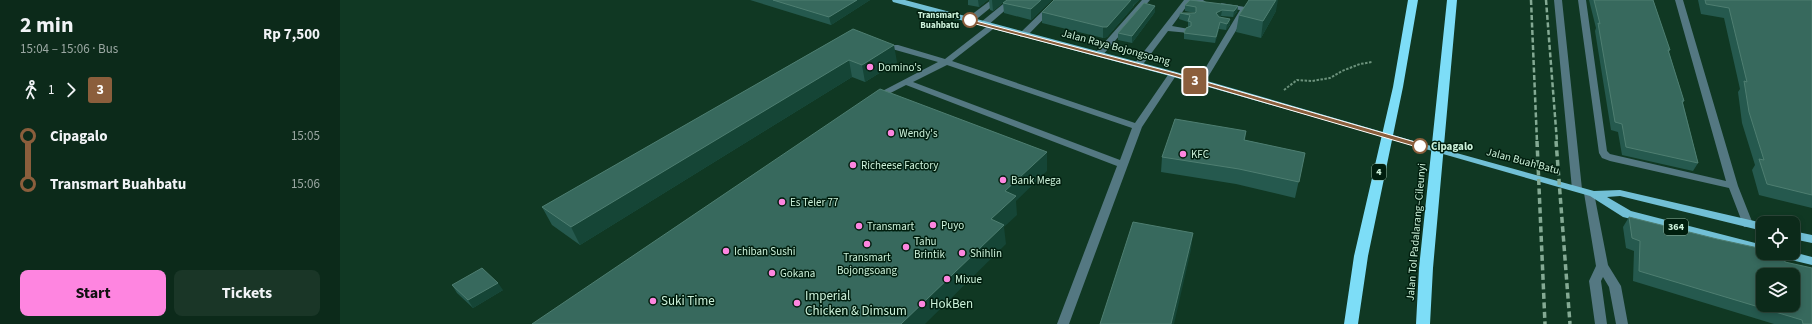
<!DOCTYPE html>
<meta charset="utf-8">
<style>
:root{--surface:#0c2a1a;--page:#1a3627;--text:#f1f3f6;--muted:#9aa7a2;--line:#2c4639;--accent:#fe85e0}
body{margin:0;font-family:"Source Sans 3",sans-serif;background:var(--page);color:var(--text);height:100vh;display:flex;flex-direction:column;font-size:15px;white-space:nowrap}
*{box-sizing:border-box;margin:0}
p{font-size:13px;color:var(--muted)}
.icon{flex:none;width:22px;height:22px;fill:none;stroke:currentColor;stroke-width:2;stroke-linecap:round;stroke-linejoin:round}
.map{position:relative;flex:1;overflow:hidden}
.panel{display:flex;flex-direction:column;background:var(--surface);width:340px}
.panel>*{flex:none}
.badge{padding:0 8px;border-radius:3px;font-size:14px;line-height:26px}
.tools{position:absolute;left:1416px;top:216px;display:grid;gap:8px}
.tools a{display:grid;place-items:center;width:44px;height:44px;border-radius:8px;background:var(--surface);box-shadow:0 2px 6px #0003,0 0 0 1px var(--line);font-size:20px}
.map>.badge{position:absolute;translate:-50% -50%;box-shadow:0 0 0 2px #fff}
.legs{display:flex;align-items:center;gap:6px;height:44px;padding:0 20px;font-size:13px}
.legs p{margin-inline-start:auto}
.head{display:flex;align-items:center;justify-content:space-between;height:68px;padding:0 20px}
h1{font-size:22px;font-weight:700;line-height:30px}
.action{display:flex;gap:8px;margin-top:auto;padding:8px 20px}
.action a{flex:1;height:46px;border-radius:8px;background:var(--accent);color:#111;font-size:16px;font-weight:700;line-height:46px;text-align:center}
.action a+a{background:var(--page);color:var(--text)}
ul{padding:0 20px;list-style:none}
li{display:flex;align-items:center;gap:14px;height:48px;font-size:15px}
li i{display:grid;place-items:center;width:6px;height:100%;margin:0 5px;background:currentColor}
li i::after{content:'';width:10px;height:10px;margin:-5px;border:3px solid;border-radius:50%;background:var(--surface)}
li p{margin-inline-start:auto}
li:first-child i{background:linear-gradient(#0000 50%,currentColor 0)}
li:last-child i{background:linear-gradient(currentColor 50%,#0000 0)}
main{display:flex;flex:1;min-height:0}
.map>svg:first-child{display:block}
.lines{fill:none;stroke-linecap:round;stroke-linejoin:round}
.path{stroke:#6c927c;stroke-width:2;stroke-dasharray:2.5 1.5;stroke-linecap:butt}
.minor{fill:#547882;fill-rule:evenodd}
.major{fill:#72c0d6;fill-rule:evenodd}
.highway{fill:#7dddf7;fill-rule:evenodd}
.rail-far1{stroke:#84aa94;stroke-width:2.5;stroke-dasharray:5 2.5;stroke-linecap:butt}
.rail{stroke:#84aa94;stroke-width:3.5;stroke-dasharray:6 3.5;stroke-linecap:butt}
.wall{fill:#25594e}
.shaded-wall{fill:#154536}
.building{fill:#37695d;stroke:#4e7e71;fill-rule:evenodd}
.line-1{fill:#8b5e3c;stroke:#fff}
.stop-1-dot{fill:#fff;stroke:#8b5e3c;stroke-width:2}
.poi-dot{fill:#fe85e0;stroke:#001e0e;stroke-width:1.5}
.labels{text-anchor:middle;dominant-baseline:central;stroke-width:3;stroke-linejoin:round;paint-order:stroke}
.far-stop-label{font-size:9px;font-weight:bold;fill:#cdf2db;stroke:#001e0e;text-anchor:end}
.shield{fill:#001e0e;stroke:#90b29e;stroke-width:1}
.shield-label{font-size:10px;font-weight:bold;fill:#cdf2db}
.street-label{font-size:11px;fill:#cdf2db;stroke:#001e0e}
.poi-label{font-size:11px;fill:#cdf2db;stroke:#001e0e;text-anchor:start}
.stop-label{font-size:11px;font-weight:bold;fill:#cdf2db;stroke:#001e0e;text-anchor:start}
.near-poi-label{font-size:13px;fill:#cdf2db;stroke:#001e0e;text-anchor:start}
</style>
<main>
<section class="panel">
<div class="head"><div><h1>2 min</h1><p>15:04 – 15:06 · Bus</p></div><b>Rp 7,500</b></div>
<div class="legs"><svg class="icon" aria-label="walk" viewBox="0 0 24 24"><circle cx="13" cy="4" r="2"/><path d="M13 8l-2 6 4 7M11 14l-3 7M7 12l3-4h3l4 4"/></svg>1<svg class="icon" aria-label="forward" viewBox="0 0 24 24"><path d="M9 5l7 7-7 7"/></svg><b class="badge" style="background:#8b5e3c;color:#fff">3</b></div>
<ul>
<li><i style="color:#8b5e3c"></i><b>Cipagalo</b><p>15:05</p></li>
<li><i style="color:#8b5e3c"></i><b>Transmart Buahbatu</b><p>15:06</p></li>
</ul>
<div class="action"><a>Start</a><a>Tickets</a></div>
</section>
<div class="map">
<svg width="1472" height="324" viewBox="0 0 1472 324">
<rect width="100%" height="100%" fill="#103823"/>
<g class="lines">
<path class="path" d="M944 90 957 80 972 81 990 78 1002 71 1020 64 1032 62"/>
<path class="minor" d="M651 0H660L633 22H627V18Z
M668 0H677L647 26H641V22Z
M714 0H722L686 37H680V33Z
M802 0H810L762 56H756V52Z
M844 0H863L866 2 862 4 849 3 832 26 849 29V33L828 31 801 67H795L794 65 795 63Z
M1214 0H1222L1242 189 1237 192 1232 189Z
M1238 0H1246L1267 151 1270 154 1386 181 1335 0H1343L1398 186 1413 224 1412 227H1404L1389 188 1270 161 1262 158 1259 153Z
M881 3 905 7 909 9 865 82 861 85 858 84 857 82 900 10 881 7Z
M650 24H653L657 26 612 61 795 123 830 72 833 71 837 74 802 127 729 324H717L777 166 566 85 537 100H531L529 98 598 62 552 49V45H558L605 59ZM607 65 792 128 780 160 573 82Z
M1249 190 1254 193 1268 265 1281 286 1288 324H1276L1269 287 1263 277 1261 281 1267 324H1255L1249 281 1256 266 1244 193Z"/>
<path class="major" d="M552 0H565L836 72 1084 144 1254 191 1280 190 1423 223V231L1280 196 1267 197 1291 211 1423 245V253L1283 217 1250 196 830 76 553 2Z
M1453 231 1472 235V243L1453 239Z
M1453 252 1472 257V265L1435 256 1433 253Z"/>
<path class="highway" d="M1068 0H1078L1063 87 1028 256 1018 324H1004L1014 256 1053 87Z
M1107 0H1117L1093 268 1090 324H1076L1079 268Z"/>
<path class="rail-far1" d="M1191 0 1197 142
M1206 0 1217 142"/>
<path class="rail" d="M1197 141 1205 324
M1216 141 1230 324"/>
</g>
<path class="wall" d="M410 0H530L491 25Z
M628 0H648L639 7 628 5Z
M649 0H666L653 11 650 10Z
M667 0H712L691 20 664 13 663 3Z
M714 0H799L794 5 793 7 767 37 763 38 702 23V12Z
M1249 0H1313L1330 50 1329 52 1344 101 1343 103 1358 163 1353 171 1282 155 1278 132 1271 130 1255 31 1256 28Z
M1358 0H1472V208L1419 195 1412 170 1415 165 1402 123 1398 92 1400 89 1384 18 1361 14Z
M845 5 898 6 897 12 893 17 881 16 880 17 890 25 886 30 879 29 875 43 844 39V33L848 27V22L839 19 840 13H855L845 11Z
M936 11 921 38 896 32 899 15Z
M815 12 792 43 778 40V33Z
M513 29 557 62 525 82 512 77 240 245 212 225 202 207Z
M906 131 905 140 965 153 955 198 896 184 821 172 822 157Z
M1289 217 1423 253 1445 262 1472 324H1434L1293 281 1294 251 1286 248 1283 227Z
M112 285 163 290 133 308 117 293Z"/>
<path class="shaded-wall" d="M517 0H530L491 25 489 17Z
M638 0H648L639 7Z
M652 0H666L653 11Z
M701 0H712L691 20V9Z
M791 0H799L793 5V7L767 37 763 38V27Z
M936 0H938L936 11 921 38 923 21Z
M815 6V12L792 43V36Z
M898 6 897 12 893 17 894 11Z
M882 10 881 16 876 20V13Z
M890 19V25L886 30 887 24Z
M880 22 879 29 875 43 876 37Z
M554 45 557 62 525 82 522 65Z
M509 60 512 77 240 245 231 227Z
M707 152V171L676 201 677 215 664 227 666 244 585 324H561L651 219 665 191Z
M853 233 851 250 834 324H831Z
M158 283 163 290 133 308 128 300Z"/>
<path class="building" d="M433 0H517L489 17Z
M667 0H701L691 9 663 3Z
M714 0H791L767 27H763L702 12Z
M850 0 898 6 894 11 882 10 876 13 879 17 890 19 887 24 880 22 876 37 844 33 846 28 851 26V22L848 21 850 15 840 13H855L856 12V7L845 5Z
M909 0H936L923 21 899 15Z
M1254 0H1313L1330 50H1328L1344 101H1342L1358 163 1286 147 1282 124 1275 122 1258 23 1260 24Z
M1365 0H1472V195L1427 184 1419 159 1424 160 1409 112 1404 81 1407 82 1389 8 1366 4Z
M804 3 815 6 792 36 778 33Z
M513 29 554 45 522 65 509 60 231 227 202 207Z
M540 89 707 152 665 191 676 196 651 219 664 225 561 324H192Z
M835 119 906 131 904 140 965 153 959 182 899 169 822 157Z
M1289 217 1377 239 1423 249V253H1434L1443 255 1445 262 1472 268V324H1463L1462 320 1299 271 1300 241 1292 238ZM1423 275H1453V305H1423Z
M793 222 853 233 831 324H760Z
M142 268 158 283 128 300 112 285Z"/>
<path class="line-1" d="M628 19 835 73 1082 144 1083 146 1082 147H1077L830 75 628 22Z"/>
<g class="stop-1-dot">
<circle cx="630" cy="20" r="7"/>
<circle cx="1080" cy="146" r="7"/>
</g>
<g class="poi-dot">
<circle cx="530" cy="67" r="4"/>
<circle cx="551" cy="133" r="4"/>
<circle cx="843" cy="154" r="4"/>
<circle cx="513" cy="165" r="4"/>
<circle cx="663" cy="180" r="4"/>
<circle cx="442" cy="202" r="4"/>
<circle cx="593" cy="225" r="4"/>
<circle cx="519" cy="226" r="4"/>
<circle cx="527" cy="244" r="4"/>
<circle cx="566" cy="247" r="4"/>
<circle cx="386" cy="251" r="4"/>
<circle cx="622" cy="253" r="4"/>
<circle cx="432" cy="273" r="4"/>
<circle cx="607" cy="279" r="4"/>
<circle cx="313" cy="301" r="4"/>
<circle cx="457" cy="303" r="4"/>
<circle cx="582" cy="304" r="4"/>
</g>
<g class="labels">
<g class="far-stop-label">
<text x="619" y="15">Transmart<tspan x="619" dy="10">Buahbatu</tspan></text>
</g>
<g class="shield">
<rect x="1032" y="164" width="14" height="16" rx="3"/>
<rect x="1324" y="219" width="24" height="16" rx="3"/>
</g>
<g class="shield-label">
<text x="1039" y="172">4</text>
<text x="1336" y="227">364</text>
</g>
<g class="street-label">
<text transform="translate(776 47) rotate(15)">Jalan Raya Bojongsoang</text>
<text transform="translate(1183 161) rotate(15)">Jalan Buah Batu</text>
<text transform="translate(1076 232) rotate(-85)">Jalan Tol Padalarang–Cileunyi</text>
</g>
<g class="poi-label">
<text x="538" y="67">Domino's</text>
<text x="559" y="133">Wendy's</text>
<text x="851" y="154">KFC</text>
<text x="521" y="165">Richeese Factory</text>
<text x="671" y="180">Bank Mega</text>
<text x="450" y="202">Es Teler 77</text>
<text x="601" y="225">Puyo</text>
<text x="527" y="226">Transmart</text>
<text x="574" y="241">Tahu<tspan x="574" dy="13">Brintik</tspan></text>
<text x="394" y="251">Ichiban Sushi</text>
<text x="630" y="253">Shihlin</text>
<text x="527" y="257" text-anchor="middle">Transmart<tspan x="527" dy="13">Bojongsoang</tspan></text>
<text x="440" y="273">Gokana</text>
<text x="615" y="279">Mixue</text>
</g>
<g class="stop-label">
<text x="1091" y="146">Cipagalo</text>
</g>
<g class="near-poi-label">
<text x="465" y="296">Imperial<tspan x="465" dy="15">Chicken &amp; Dimsum</tspan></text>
<text x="321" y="301">Suki Time</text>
<text x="590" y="304">HokBen</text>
</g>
</g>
</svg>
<div class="tools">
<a><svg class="icon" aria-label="locate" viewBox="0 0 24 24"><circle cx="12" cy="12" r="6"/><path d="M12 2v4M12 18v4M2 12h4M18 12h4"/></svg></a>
<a><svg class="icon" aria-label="layers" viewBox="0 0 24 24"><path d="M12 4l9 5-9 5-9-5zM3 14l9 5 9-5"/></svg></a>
</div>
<b class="badge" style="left:855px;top:81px;background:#8b5e3c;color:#fff">3</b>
</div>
</main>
